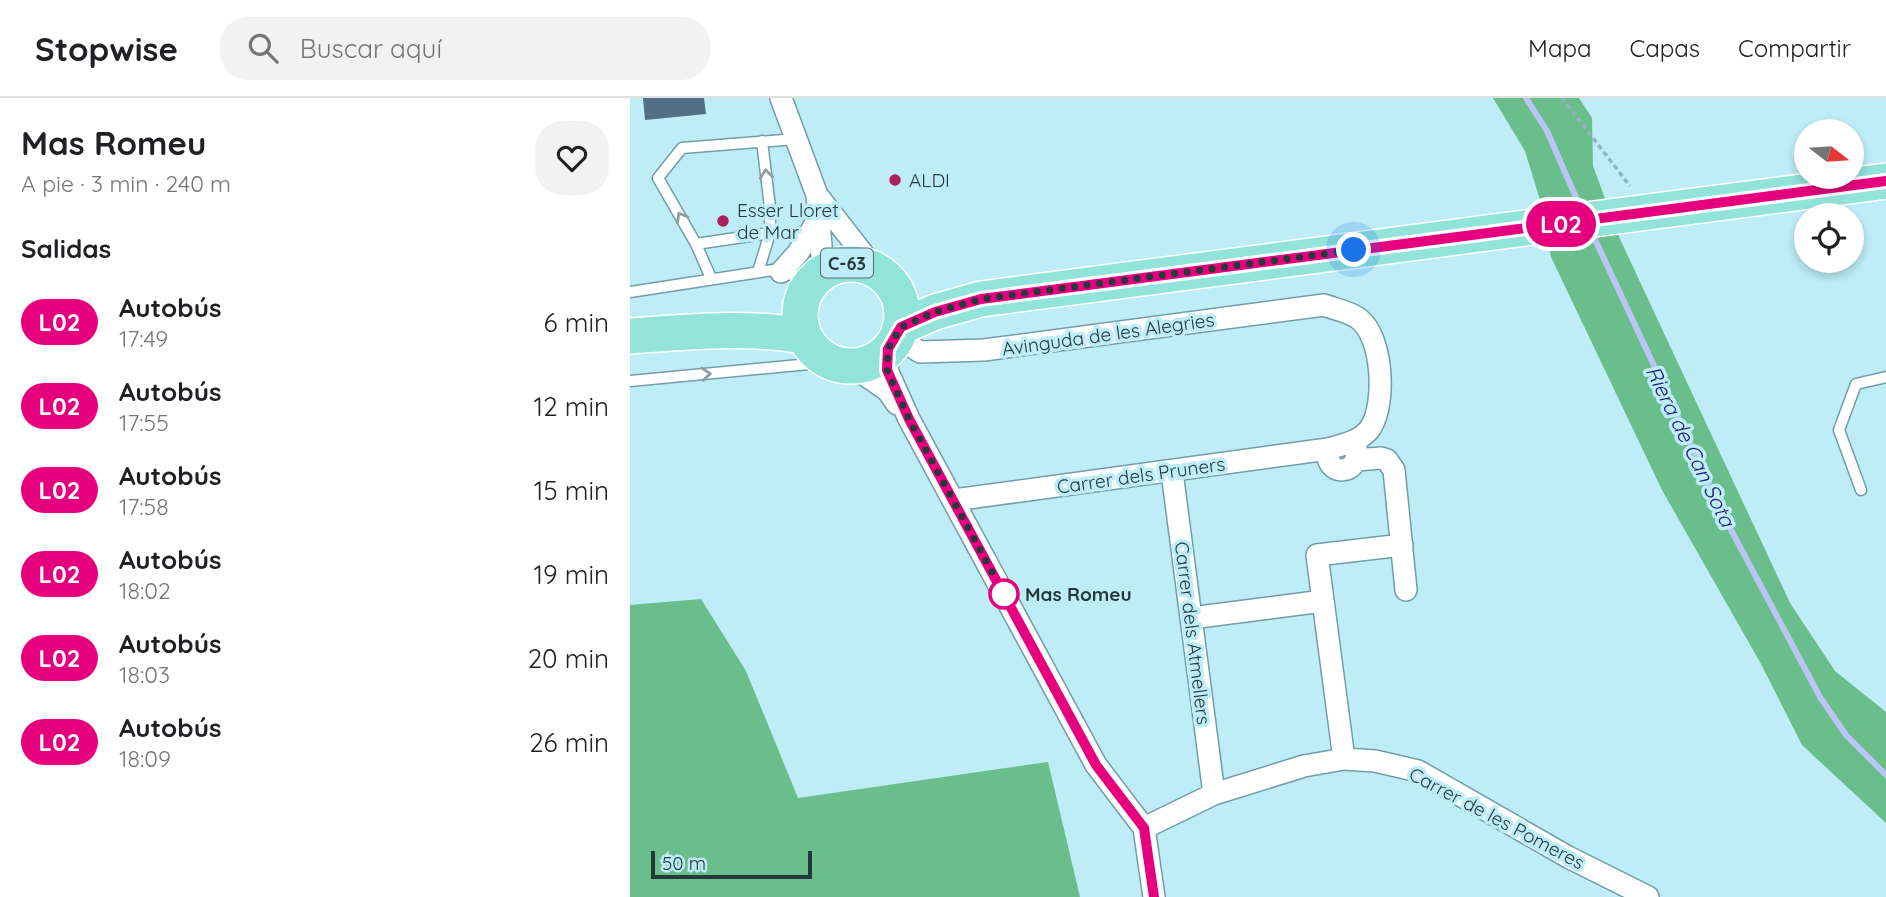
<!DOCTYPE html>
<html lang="es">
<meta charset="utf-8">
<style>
:root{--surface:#fff;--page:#f2f2f2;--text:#202124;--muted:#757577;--line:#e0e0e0}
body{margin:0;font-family:Quicksand,sans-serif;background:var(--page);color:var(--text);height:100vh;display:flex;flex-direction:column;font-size:26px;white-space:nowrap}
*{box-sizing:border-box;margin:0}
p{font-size:23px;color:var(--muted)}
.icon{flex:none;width:38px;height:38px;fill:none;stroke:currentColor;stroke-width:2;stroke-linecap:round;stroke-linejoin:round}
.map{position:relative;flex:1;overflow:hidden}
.details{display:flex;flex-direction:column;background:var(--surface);width:630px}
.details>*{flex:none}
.badge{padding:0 14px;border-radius:23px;font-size:24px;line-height:46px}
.needle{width:46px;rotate:107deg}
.buttons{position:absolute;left:1164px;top:21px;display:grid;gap:14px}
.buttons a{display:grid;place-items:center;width:70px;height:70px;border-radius:50%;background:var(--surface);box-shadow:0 4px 10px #0003;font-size:35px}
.scale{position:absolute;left:21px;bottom:18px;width:161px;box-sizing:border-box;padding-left:7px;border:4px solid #25383c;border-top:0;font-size:19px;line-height:24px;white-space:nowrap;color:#25383c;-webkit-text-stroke:5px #beecf7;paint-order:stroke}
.you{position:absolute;width:35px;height:35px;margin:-18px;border:5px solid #fff;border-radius:50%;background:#1a73e8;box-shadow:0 0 0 10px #1a73e833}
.map>.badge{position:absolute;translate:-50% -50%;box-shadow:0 0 0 4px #fff}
h2{padding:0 21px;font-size:26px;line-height:63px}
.round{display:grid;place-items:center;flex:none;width:74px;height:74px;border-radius:28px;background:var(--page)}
.overview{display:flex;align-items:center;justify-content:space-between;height:119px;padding:0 21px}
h1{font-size:33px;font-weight:700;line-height:52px}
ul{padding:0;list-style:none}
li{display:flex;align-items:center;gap:21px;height:84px;padding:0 21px}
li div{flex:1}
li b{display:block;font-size:26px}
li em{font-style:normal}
li .badge{min-width:77px;font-weight:700;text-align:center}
header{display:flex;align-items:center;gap:42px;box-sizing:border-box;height:98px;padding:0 35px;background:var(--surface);border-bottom:2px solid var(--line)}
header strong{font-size:33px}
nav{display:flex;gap:38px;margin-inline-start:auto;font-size:24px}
.search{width:490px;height:63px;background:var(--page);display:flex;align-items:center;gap:18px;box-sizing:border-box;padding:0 24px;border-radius:28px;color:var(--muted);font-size:26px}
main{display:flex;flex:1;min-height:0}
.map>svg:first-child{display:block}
.forest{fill:#69be8c}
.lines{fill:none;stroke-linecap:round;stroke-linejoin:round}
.stream{stroke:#b9c5f3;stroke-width:6}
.building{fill:#536f86}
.service-casing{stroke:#729da8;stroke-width:13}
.minor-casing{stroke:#729da8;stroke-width:24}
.primary-casing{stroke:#fff;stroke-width:38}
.path{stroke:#8fb5be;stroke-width:3.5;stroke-dasharray:5 3.5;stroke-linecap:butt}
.service{stroke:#fff;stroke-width:10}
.minor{stroke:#fff;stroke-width:21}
.primary{stroke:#92e3da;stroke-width:35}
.oneway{stroke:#929c9e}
.line-casing{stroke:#fff;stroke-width:16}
.line{stroke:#e6007e;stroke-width:10}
.walk{stroke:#25383c;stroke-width:7;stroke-dasharray:0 12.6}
.poi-dot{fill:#ae205a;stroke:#beecf7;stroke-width:2.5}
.stop-dot{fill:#fff;stroke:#e6007e;stroke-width:3.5}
.labels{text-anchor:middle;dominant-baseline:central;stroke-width:7;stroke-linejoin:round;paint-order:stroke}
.shield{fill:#beecf7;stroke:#536e74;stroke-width:2}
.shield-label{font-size:18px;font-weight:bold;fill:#25383c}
.poi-label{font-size:19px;fill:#25383c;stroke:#beecf7;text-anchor:start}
.street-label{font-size:19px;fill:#25383c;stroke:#beecf7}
.stop-label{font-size:19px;font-weight:bold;fill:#25383c;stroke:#beecf7;text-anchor:start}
.water-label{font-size:21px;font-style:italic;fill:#1c1b70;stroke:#beecf7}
</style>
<header>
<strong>Stopwise</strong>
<div class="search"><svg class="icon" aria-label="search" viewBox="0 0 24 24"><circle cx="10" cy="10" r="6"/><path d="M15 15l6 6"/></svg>Buscar aquí</div>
<nav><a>Mapa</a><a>Capas</a><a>Compartir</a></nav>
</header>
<main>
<section class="details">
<div class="overview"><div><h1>Mas Romeu</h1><p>A pie · 3 min · 240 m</p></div><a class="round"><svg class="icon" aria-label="heart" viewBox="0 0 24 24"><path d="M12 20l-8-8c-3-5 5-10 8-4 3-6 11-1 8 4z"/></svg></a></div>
<h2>Salidas</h2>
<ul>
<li><span class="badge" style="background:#e6007e;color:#fff">L02</span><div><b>Autobús</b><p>17:49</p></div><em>6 min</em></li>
<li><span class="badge" style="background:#e6007e;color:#fff">L02</span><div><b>Autobús</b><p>17:55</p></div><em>12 min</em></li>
<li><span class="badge" style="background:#e6007e;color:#fff">L02</span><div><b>Autobús</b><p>17:58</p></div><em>15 min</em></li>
<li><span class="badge" style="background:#e6007e;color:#fff">L02</span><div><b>Autobús</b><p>18:02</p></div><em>19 min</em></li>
<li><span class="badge" style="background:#e6007e;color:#fff">L02</span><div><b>Autobús</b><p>18:03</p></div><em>20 min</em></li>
<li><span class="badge" style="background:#e6007e;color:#fff">L02</span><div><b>Autobús</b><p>18:09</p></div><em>26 min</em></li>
</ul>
</section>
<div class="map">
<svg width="1256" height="799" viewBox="0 0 1256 799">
<rect width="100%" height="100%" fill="#beecf7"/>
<path class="forest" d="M863 0H949L962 20 963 68 990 141 1160 505 1205 573 1256 614V725L1172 647 1131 566 1032 392 921 159 910 102 895 53Z
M71 501 116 573 168 700 418 664 450 799H0V507Z"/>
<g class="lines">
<path class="stream" d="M896 0 917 33 951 111
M961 133 1100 430 1190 599 1216 637 1256 677"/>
</g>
<path class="building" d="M13 0H74L76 16 15 22Z"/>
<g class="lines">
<g class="service-casing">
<path id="service" d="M66 146 140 135
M128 174 140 135V109L132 43
M81 180 66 146 28 80 52 50 166 41
M0 194 143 172 184 183
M0 283 201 264
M1231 392 1209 332 1226 286 1256 279"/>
</g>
<g class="minor-casing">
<path id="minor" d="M151 0 187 97 193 173
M187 97 244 170
M151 174 168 155 189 120
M267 239 290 254 354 252 694 207C704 211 721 214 729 221 753 239 756 305 741 329 731 344 714 346 698 351L324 402
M259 251 257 272 279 321 466 667 514 730 524 799
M222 268 257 292 267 306
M698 351C694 381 732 377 726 350
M726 362 751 360 757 362 764 372 776 492
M542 374 584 696
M561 520 693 503
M714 661 687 457 772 447
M514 730 584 696 674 668 714 661 745 663 788 673 938 759 1018 799"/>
</g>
<g class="primary-casing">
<path id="primary" d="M170 217a51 51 0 1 1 102 0a51 51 0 1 1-102 0Z
M270 229 305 214 351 201 1256 83
M0 238C58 234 116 228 174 238"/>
</g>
<path class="path" d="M932 0 1000 88"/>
<use href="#service" class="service"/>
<use href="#minor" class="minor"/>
<use href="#primary" class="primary"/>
</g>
<defs><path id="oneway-chevron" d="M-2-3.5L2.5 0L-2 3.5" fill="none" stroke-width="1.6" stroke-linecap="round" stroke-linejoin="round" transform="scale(1.75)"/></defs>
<g class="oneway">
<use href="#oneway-chevron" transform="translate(136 76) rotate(-97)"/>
<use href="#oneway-chevron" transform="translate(51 119) rotate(-120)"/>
<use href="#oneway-chevron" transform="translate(76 276) rotate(-5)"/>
</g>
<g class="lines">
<g class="line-casing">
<path id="line" d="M524 799 514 730 466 667 279 321 257 272 258 251 271 229 305 214 351 201 1256 83"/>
</g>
<use href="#line" class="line"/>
<path class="walk" d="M374 496 279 321 257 272 258 251 271 229 305 214 351 201 724 152"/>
</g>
<g class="poi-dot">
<circle cx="265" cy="82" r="7"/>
<circle cx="93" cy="123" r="7"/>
</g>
<circle class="stop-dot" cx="374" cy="496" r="14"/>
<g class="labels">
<rect class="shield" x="191" y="150.5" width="52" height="29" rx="5"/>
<g class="shield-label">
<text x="217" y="165">C-63</text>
</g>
<g class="poi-label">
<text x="279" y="82">ALDI</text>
<text x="107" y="112">Esser Lloret<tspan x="107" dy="22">de Mar</tspan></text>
</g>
<g class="street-label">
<text transform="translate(478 236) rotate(-8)">Avinguda de les Alegries</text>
<text transform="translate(511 377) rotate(-8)">Carrer dels Pruners</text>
<text transform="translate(563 535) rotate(83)">Carrer dels Atmellers</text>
<text transform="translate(867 720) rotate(28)">Carrer de les Pomeres</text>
</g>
<g class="stop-label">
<text x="395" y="496">Mas Romeu</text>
</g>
<g class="water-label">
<text transform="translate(1061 348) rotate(64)">Riera de Can Sota</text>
</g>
</g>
</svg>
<div class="buttons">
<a><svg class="needle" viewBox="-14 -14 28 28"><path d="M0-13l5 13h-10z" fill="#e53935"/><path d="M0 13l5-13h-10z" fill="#757577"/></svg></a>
<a><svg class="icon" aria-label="locate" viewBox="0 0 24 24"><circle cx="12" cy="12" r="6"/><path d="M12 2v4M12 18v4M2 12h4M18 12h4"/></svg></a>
</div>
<div class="scale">50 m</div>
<div class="you" style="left:724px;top:152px"></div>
<b class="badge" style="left:931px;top:126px;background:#e6007e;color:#fff">L02</b>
</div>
</main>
